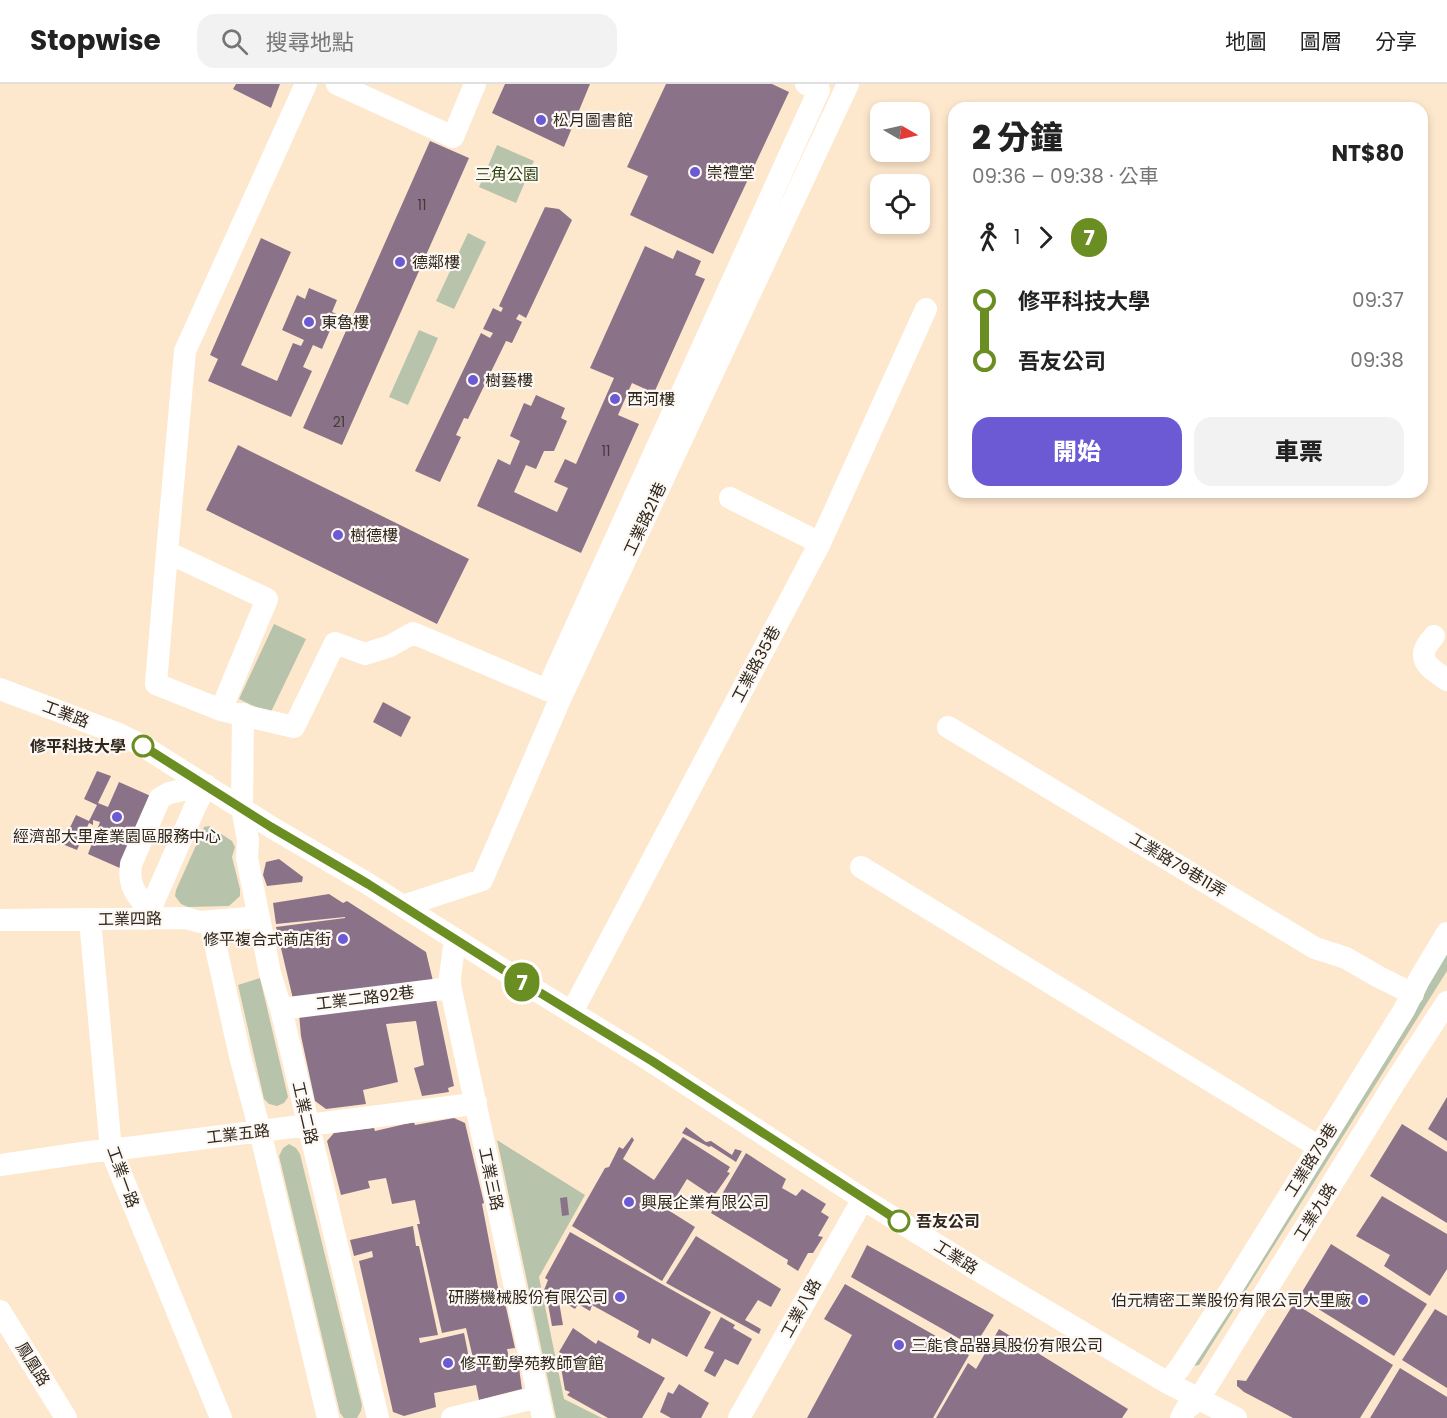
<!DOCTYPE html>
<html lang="zh-TW">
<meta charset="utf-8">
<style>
:root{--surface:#fff;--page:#f2f2f2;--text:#222;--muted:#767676;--line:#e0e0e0;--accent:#6b5ad4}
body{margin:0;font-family:Poppins,"Noto Sans TC",sans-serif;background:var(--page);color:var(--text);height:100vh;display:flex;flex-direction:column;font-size:22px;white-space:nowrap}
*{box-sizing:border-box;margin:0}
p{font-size:20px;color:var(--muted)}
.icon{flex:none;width:33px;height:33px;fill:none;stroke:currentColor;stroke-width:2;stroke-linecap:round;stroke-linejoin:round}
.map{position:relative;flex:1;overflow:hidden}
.details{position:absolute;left:948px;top:18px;width:480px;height:396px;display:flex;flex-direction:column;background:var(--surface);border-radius:18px;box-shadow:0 3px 9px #0003}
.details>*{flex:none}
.badge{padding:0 12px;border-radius:20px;font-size:21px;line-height:39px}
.needle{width:39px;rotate:99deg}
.tools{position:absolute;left:870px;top:18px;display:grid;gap:12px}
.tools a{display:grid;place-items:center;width:60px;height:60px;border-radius:12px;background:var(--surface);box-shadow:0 3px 9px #0003;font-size:30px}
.map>.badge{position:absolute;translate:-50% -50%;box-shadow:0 0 0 3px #fff}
.legs{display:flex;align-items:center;gap:9px;height:66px;padding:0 24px;font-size:20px}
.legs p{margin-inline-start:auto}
.headline{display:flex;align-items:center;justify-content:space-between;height:102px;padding:0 24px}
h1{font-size:33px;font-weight:800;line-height:45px}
.primary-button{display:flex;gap:12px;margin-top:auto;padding:12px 24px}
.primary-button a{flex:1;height:69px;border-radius:18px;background:var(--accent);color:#fff;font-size:24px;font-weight:800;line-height:69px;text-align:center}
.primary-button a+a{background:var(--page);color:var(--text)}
ul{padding:0 24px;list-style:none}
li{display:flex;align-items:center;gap:21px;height:60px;font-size:22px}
li i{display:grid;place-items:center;width:9px;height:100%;margin:0 8px;background:currentColor}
li i::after{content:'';width:15px;height:15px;margin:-8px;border:4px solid;border-radius:50%;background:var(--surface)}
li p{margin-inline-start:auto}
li:first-child i{background:linear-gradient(#0000 50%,currentColor 0)}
li:last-child i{background:linear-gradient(currentColor 50%,#0000 0)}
header{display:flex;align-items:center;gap:36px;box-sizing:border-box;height:84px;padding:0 30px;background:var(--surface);border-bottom:2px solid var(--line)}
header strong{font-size:28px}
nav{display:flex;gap:33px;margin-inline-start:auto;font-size:21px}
.search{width:420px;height:54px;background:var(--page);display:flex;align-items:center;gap:15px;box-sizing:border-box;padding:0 21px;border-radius:18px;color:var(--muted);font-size:22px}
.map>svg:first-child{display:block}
.green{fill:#b7c4ab}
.building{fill:#8a7389}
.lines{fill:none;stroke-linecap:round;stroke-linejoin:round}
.minor{stroke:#fff;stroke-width:22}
.line-1-casing{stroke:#fff;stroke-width:14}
.line-1{stroke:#6b8e23;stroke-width:9}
.poi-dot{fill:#6b5ad4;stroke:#fdf8f3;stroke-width:2}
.stop-1-dot{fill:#fff;stroke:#6b8e23;stroke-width:3}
.labels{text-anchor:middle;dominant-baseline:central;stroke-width:4.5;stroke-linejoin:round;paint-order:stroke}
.number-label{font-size:14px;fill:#463a38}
.poi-label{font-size:16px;fill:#2f271d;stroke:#fdf8f3;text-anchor:start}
.park-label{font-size:16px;fill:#2c430d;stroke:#fdf8f3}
.street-label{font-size:16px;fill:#2f271d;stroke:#fdf8f3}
.stop-label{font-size:16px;font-weight:bold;fill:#2f271d;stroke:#fdf8f3;text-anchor:end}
</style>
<header>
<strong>Stopwise</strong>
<div class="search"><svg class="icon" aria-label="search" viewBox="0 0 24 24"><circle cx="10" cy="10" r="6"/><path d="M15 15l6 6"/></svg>搜尋地點</div>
<nav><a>地圖</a><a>圖層</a><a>分享</a></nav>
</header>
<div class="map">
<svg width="1447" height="1334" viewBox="0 0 1447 1334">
<rect width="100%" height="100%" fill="#fee8cd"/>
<path class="green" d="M497 61 534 77 516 119 479 103Z
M468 149 486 158 454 225 436 217Z
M419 246 438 254 408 321 389 313Z
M274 540 306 555 270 630 239 615Z
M209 742 232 757 235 763 232 773 240 805V812L229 822 188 823 181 820 175 812 176 806 202 748 204 743Z
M1447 864V887L1199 1281 1186 1283Z
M260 894 288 1013 284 1019 277 1022 269 1020 264 1015 238 901Z
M497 1056 585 1111 539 1193 564 1315 602 1334H556Z
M289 1060 296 1064 300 1070 362 1321 361 1327 357 1334H344L340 1329 279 1072 283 1064Z"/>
<path class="building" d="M236 0H280L271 24 233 5Z
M505 0H590L564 63 492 29Z
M666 0H772L789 8 713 170 630 131 648 92 627 83Z
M430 57 469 74 342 361 303 344Z
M545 123 559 125 572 136 526 234 519 230 516 235 522 238 512 259 506 257 468 335 464 334 456 351 461 353 440 398 415 387 481 249 490 254 493 249 483 245 493 224 501 228 503 224 499 222Z
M261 154 291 168 241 281 277 297 293 259 301 262 304 256 282 246 297 211 305 215 309 204 337 216 332 228 337 230 322 265 313 261 303 283 312 287 291 333 208 297 218 275 210 271Z
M645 162 673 175 677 166 701 177 695 191 705 195 654 309 632 299 618 331 639 340 581 469 477 422 498 375 510 381 520 357 510 352 524 319 531 322 536 311 565 324 561 334 567 337 554 367H544L536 385 526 381 514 408 557 428 568 404 554 398 565 375 576 380 614 294 590 284Z
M238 361 469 475 437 540 206 426Z
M383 618 411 633 401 653 373 638Z
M97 687 111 692 98 719 108 723 119 698 153 713 122 785 88 770 100 738 93 736V741L89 739 77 766 62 760 76 731 89 737 97 721 84 715Z
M279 775 303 793 302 798 267 802 263 791 266 778Z
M329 810 343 819 347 817 426 868 433 897 293 915 276 843 345 834V833L276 840 273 819Z
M435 911 454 1002 448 1004 449 1008 422 1012 414 984 424 981 416 937 386 940 398 998 363 1006 366 1020 326 1025 315 1017 301 952 299 930Z
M1447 1013V1057L1428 1045Z
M454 1034 465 1039 484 1119 482 1120 500 1214H504L515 1264 507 1265 510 1279 518 1277 522 1305 479 1316 476 1301 434 1309 436 1323 404 1332 393 1328 359 1177 373 1173 372 1167 354 1172 350 1156 413 1142 416 1162H419L438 1251 419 1254 420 1259 464 1249 470 1279H474L475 1287H476L466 1244 442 1249 417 1140H420L415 1116 392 1120 386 1094 368 1097 370 1104 341 1111 327 1057 334 1049 374 1044 375 1047 414 1038 415 1041Z
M1402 1040 1447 1068V1139L1370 1092Z
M686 1043 706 1058 711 1057 732 1071 735 1065 742 1067 736 1078 711 1062 709 1063 682 1049Z
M632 1053 634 1056 623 1075 654 1096 683 1053 730 1083 727 1088 730 1089 716 1109 711 1111 687 1095 668 1126 695 1143 662 1197 572 1142 605 1084 609 1083 619 1063 623 1065Z
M746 1069 786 1095 782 1104 796 1112 802 1105 826 1120 821 1128 829 1133 818 1152 823 1153 813 1169H808L798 1187 787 1180 788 1176 711 1129Z
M1382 1112 1447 1150V1185L1430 1212 1384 1182 1390 1171 1356 1152Z
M567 1113 569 1131 562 1132 560 1114Z
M570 1148 711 1228 687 1273 652 1254 650 1260 637 1253 639 1247 592 1221 590 1227 578 1220 575 1225 544 1206 548 1196 545 1194Z
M696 1152 781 1205 771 1223 758 1216 745 1236 761 1245 759 1250 666 1199Z
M1331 1160 1427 1220 1394 1272 1299 1213Z
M867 1161 994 1231 974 1263 851 1193Z
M845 1200 969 1271 933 1334H807L852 1251 824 1235Z
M559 1218 563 1241 552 1242 548 1220Z
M1294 1219 1393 1281 1360 1334H1293L1244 1308 1237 1302V1296L1246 1297Z
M1435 1225 1447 1232V1304L1402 1276Z
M721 1233 735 1241 733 1244 752 1255 738 1281 725 1275 715 1293 704 1287 714 1268 704 1264Z
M573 1244 596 1260 598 1256 665 1294 642 1334H608L567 1311 570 1308 565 1306 560 1278 564 1271 559 1268Z
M999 1245 1128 1325 1122 1334H936L968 1279 976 1285Z
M1400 1284 1447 1313V1334H1370Z
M679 1300 709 1319 701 1334H671L660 1328 668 1308 673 1310Z"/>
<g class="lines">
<path class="minor" d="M306 0 185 267 167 468 267 515 221 626 294 643 335 559 365 570 390 562 413 549 547 606 819 6 806 0
M337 0 453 53 475 0
M730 414 820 459
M167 468 156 600 221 626
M1434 552C1430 557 1424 564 1424 570 1423 582 1439 590 1447 596
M0 605 119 650 143 662 271 743 365 798 529 902 640 970 863 1115 984 1190 1168 1299 1236 1334
M243 630 242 724 248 756 247 774 270 889 281 925 378 1334
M948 643 1315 864 1346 874 1377 892 1413 910
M861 783 1319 1063
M403 822 482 796 561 613 848 0
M149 827C136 809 128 804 131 780L160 714 169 709 206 701
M146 835 195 723 206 701
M0 836 186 834 200 838 259 833
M90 836 111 1066 221 1334
M210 837 240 972 260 1047 328 1334
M455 855 450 893V901L543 1334
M281 925 450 904
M572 928 820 459 926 225
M0 1081 89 1068 127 1064 465 1021 476 1018
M0 1227 66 1334
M1168 1299 1181 1282 1233 1202 1404 926 1419 896 1447 849
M452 1334 538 1313
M739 1334 863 1115
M1181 1334 1186 1325 1199 1315 1395 998 1447 918"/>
</g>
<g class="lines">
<g class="line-1-casing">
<path id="line-1" d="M143 662 271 743 368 800 529 902 652 977 899 1137"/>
</g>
<use href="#line-1" class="line-1"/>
</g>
<g class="poi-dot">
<circle cx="541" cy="36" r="6"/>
<circle cx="695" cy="88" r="6"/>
<circle cx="400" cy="178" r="6"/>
<circle cx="309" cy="238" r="6"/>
<circle cx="473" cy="296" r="6"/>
<circle cx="615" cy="315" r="6"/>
<circle cx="338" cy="451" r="6"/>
<circle cx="117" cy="733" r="6"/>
<circle cx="343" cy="855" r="6"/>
<circle cx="629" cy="1118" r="6"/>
<circle cx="620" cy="1213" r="6"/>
<circle cx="1363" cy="1216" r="6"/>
<circle cx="899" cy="1261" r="6"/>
<circle cx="448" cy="1279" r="6"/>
</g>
<g class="stop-1-dot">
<circle cx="143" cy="662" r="10"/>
<circle cx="899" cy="1137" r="10"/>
</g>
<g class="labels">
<g class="number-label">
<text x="422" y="121">11</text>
<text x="339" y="338">21</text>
<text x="606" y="367">11</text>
</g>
<g class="poi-label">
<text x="553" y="36">松月圖書館</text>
<text x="707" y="88">崇禮堂</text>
<text x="412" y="178">德鄰樓</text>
<text x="321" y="238">東魯樓</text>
<text x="485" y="296">樹藝樓</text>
<text x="627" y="315">西河樓</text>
<text x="350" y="451">樹德樓</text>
<text x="117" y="752" text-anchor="middle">經濟部大里產業園區服務中心</text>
<text x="331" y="855" text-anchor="end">修平複合式商店街</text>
<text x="641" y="1118">興展企業有限公司</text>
<text x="608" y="1213" text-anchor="end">研勝機械股份有限公司</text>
<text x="1351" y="1216" text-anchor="end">伯元精密工業股份有限公司大里廠</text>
<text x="911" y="1261">三能食品器具股份有限公司</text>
<text x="460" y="1279">修平勤學苑教師會館</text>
</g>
<g class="park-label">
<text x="507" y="90">三角公園</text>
</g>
<g class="street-label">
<text transform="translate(645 435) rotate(-65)">工業路21巷</text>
<text transform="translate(756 580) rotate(-62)">工業路35巷</text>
<text transform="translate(66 630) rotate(21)">工業路</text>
<text transform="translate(1178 781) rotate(31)">工業路79巷11弄</text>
<text transform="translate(130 835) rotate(-1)">工業四路</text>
<text transform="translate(365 914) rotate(-7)">工業二路92巷</text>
<text transform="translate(305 1029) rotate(77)">工業二路</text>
<text transform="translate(238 1050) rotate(-7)">工業五路</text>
<text transform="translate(1311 1076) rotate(-58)">工業路79巷</text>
<text transform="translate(123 1093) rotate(70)">工業一路</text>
<text transform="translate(491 1095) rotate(78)">工業三路</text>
<text transform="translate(1315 1128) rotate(-58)">工業九路</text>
<text transform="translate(956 1173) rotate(32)">工業路</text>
<text transform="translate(801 1224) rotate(-61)">工業八路</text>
<text transform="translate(33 1280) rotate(58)">鳳凰路</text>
</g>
<g class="stop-label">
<text x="126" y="662">修平科技大學</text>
<text x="916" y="1137" text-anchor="start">吾友公司</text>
</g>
</g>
</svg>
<div class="tools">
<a><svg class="needle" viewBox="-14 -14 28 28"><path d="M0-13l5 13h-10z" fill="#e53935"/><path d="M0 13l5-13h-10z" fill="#767676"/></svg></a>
<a><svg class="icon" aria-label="locate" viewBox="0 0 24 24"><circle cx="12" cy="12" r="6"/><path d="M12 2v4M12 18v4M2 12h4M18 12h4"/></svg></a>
</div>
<b class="badge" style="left:522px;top:898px;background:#6b8e23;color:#fff">7</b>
<section class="details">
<div class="headline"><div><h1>2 分鐘</h1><p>09:36 – 09:38 · 公車</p></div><b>NT$80</b></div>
<div class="legs"><svg class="icon" aria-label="walk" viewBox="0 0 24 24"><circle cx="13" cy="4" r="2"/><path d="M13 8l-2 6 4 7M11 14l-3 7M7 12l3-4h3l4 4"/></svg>1<svg class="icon" aria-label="forward" viewBox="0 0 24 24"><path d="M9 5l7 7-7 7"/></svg><b class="badge" style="background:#6b8e23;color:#fff">7</b></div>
<ul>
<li><i style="color:#6b8e23"></i><b>修平科技大學</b><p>09:37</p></li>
<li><i style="color:#6b8e23"></i><b>吾友公司</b><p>09:38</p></li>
</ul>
<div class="primary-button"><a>開始</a><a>車票</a></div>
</section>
</div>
